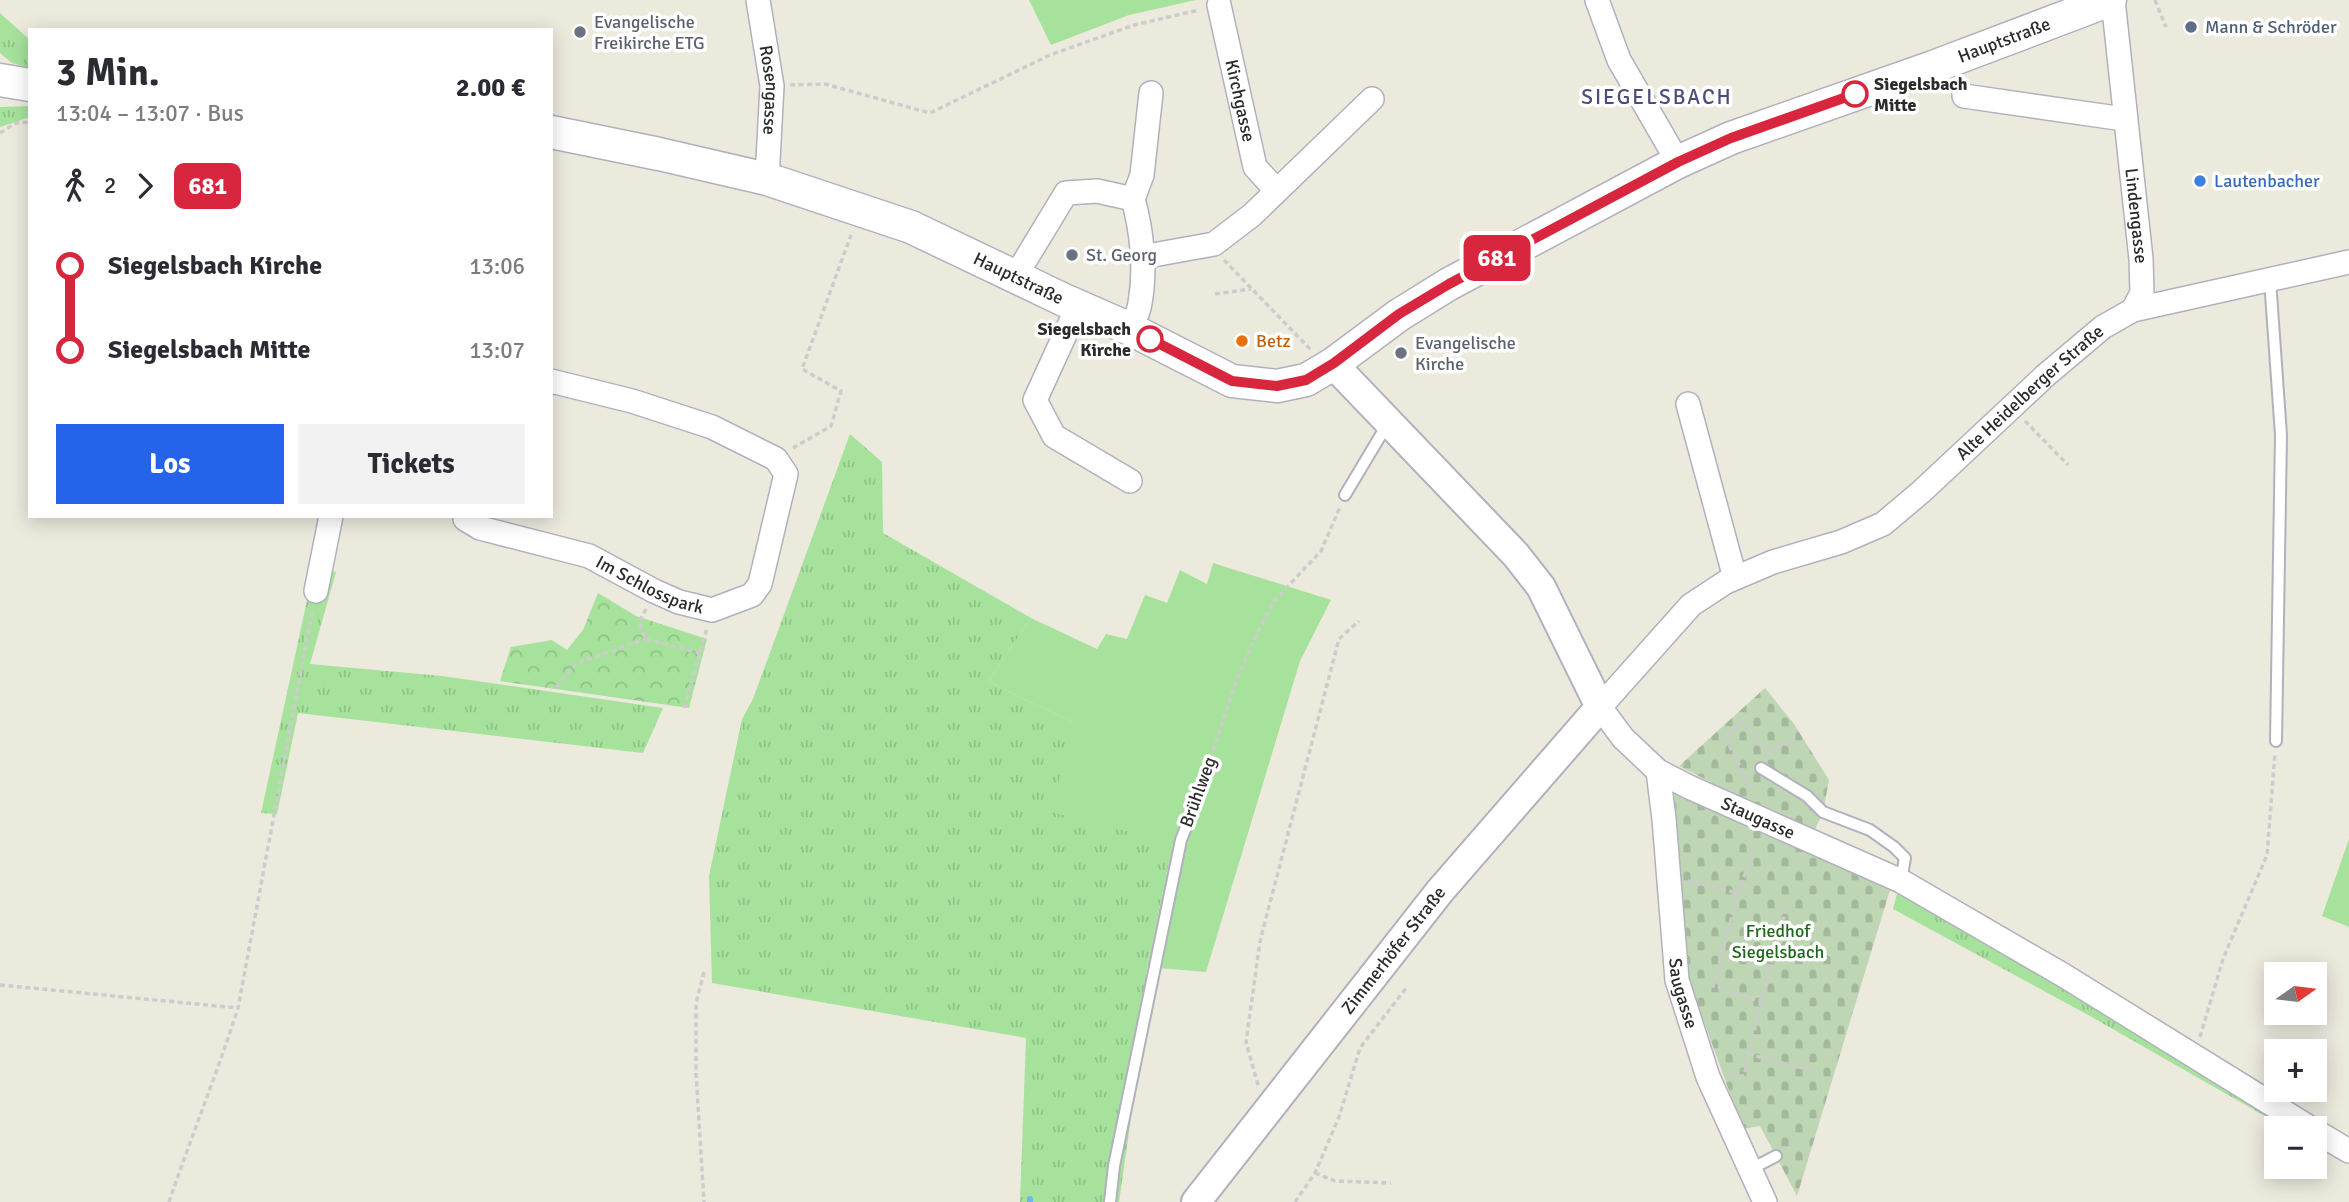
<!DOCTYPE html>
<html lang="de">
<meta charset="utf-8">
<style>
:root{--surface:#fff;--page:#f2f2f3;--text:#2b2b33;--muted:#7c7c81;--accent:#2563eb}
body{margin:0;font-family:Signika,sans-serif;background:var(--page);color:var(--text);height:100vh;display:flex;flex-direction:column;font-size:26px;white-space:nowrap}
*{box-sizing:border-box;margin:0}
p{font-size:23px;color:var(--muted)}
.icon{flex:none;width:38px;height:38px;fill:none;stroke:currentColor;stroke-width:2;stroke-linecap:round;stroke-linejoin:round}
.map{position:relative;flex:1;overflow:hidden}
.panel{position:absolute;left:28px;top:28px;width:525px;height:490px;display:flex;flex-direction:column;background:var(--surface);border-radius:0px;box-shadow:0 4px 18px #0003}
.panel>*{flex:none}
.badge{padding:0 14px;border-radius:10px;font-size:24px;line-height:46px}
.needle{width:46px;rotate:76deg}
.tools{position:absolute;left:2264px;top:962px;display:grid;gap:14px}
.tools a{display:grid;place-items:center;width:63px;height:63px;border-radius:0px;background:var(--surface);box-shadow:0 4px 18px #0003;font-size:35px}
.map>.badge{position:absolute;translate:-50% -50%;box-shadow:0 0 0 4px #fff}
.legs{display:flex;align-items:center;gap:10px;height:77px;padding:0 28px;font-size:23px}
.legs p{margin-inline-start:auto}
.head{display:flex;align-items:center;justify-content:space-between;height:119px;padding:0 28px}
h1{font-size:38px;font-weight:800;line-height:52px}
.action{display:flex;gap:14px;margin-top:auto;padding:14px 28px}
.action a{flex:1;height:80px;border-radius:0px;background:var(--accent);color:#fff;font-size:28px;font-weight:800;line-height:80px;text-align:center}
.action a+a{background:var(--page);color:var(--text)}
ul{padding:0 28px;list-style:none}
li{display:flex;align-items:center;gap:24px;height:84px;font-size:26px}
li i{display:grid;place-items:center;width:10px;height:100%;margin:0 9px;background:currentColor}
li i::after{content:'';width:18px;height:18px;margin:-9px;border:5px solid;border-radius:50%;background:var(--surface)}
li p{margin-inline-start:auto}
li:first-child i{background:linear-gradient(#0000 50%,currentColor 0)}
li:last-child i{background:linear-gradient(currentColor 50%,#0000 0)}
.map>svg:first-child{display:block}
.grass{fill:url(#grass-tufts)}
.forest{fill:url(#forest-crowns)}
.cemetery{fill:url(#cemetery-stones)}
.garden{fill:#a6e29b}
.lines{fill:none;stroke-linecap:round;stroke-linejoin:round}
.stream{stroke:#72b6ec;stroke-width:6}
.service-casing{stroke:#b1b1be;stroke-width:14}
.minor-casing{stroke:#b1b1be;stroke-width:26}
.tertiary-casing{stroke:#b1b1be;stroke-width:32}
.secondary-casing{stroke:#b1b1be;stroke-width:35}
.path{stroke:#ccc;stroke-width:3.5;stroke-dasharray:5 3.5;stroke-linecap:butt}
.service{stroke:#fff;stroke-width:10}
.minor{stroke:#fff;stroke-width:23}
.tertiary{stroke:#fff;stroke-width:28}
.secondary{stroke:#fff;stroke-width:32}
.line-1-casing{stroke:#fff;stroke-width:16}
.line-1{stroke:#d7263d;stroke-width:10}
.service-dot{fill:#5c6f8a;stroke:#fff;stroke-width:2.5}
.worship-dot{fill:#6b7280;stroke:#fff;stroke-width:2.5}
.stop-1-dot{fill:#fff;stroke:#d7263d;stroke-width:3.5}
.shop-dot{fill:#3f7fe0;stroke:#fff;stroke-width:2.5}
.food-dot{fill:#e8710a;stroke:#fff;stroke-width:2.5}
.labels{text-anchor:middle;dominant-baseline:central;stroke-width:7;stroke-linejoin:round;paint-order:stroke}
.worship-label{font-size:18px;fill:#5b616d;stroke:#fff;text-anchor:start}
.service-label{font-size:18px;fill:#4e5e75;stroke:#fff;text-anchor:start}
.street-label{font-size:18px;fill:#2b2b2b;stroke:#fff}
.stop-label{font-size:18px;font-weight:bold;fill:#2b2b2b;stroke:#fff;text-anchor:start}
.shop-label{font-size:18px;fill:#366cbe;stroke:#fff;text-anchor:start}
.food-label{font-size:18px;fill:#c56008;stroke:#fff;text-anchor:start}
.park-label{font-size:18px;fill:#1e671c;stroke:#fff}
.quarter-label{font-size:21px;letter-spacing:2px;fill:#4c4c7b;stroke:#fff}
</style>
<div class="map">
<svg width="2349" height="1202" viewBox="0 0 2349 1202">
<defs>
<pattern id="grass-tufts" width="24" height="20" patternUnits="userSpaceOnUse" patternTransform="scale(1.75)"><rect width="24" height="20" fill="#a6e29b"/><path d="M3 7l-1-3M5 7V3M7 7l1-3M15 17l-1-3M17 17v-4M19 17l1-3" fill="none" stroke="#8fc286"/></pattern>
<pattern id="forest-crowns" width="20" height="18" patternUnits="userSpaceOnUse" patternTransform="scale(1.75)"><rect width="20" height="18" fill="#a6e29b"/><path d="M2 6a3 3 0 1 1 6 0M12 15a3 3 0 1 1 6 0" fill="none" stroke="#8fc286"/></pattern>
<pattern id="cemetery-stones" width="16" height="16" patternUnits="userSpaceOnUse" patternTransform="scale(1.75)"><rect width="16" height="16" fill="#bfd6b5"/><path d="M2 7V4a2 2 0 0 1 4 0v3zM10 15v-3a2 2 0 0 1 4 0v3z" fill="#a4b89c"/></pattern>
</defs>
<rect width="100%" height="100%" fill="#ece9dd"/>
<path class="grass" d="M0 13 30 40V68L12 63 0 53Z
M30 106V117L0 127V107Z
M850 434 882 462 883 533 1031 618 988 682 1073 722 1173 843 1147 967 1140 1055 1119 1202H1020L1026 1038 712 983 709 876 742 719 753 699Z
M314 568 336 572 310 664 442 676 663 708 643 753 298 713 277 814 261 813Z
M1898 890 2012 953 2289 1123 2284 1127 2090 1016 1893 909Z"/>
<path class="forest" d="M598 593 636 616 707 639 689 708 500 681 511 647 552 640 567 650 583 630Z"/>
<path class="cemetery" d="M1765 688 1794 724 1829 780 1823 812 1813 834 1679 766Z
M1674 789 1722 814 1890 890 1797 1196 1760 1126 1743 1129 1688 978Z"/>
<path class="garden" d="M1029 0H1196L1129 15 1051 45Z
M1213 563 1331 600 1300 661 1206 972 1147 967 1173 843 1051 812 1073 722 988 682 1031 618 1097 649 1106 634 1127 639 1145 595 1167 603 1180 570 1207 584Z
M2349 839V927L2322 916Z"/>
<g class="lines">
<path class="stream" d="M1030 1202V1199"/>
<g class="service-casing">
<path id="service" d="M2270 280 2281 435 2276 741
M1345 495 1388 423
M1761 768 1807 796 1823 812 1870 830 1894 847 1905 858 1901 881
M1749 1170 1776 1156
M1110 1202 1114 1166 1181 840 1201 789"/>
</g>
<g class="minor-casing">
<g id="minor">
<path id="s1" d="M758 0 772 86 767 179"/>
<path d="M1597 0 1619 60 1678 162"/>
<path id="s2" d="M2113 0 2141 259 2142 293 2133 310"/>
<path id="s3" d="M1219 5 1255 167 1276 190"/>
<path d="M1964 96 2124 119"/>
<path d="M1133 199 1142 175 1151 93"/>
<path d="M1142 257 1214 244 1252 215 1372 99"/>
<path d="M1015 277 1066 193 1097 191 1133 199C1142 231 1146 270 1140 303 1139 312 1134 321 1130 329"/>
<path d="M1078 306 1035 400 1054 436 1130 481"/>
<path d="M1688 404 1735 578"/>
<path id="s4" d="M466 516 465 519 480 528 589 556 654 591 679 602 712 610 752 595 760 584 786 474 776 459 712 427 632 401 551 381"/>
<path d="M316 591 331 516"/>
<path id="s5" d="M1658 771 1664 819 1677 980 1708 1077 1765 1202"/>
<path id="s6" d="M2312 1129 2063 975 1901 881 1689 787 1658 771 1623 738 1600 707 1691 605 1726 582 1773 562 1841 542 1883 524 1921 492 2046 375 2103 327 2133 310 2349 262"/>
<path d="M2315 1131 2349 1151"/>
</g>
</g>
<g class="tertiary-casing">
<g id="tertiary">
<path id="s7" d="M1196 1202 1440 891 1600 707 1541 587 1516 555 1333 364"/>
</g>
</g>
<g class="secondary-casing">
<g id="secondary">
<path d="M0 80 30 85"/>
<path id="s8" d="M551 132 659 154 767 179 911 227 1064 300 1130 329 1232 381 1277 386 1306 380 1333 364 1399 315 1449 284 1678 162 1731 138 1933 67 2110 0"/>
</g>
</g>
<path class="path" d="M2155 0 2166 27
M790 85 825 84 930 113 1050 55 1134 25 1199 10
M0 133 16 123 30 122
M1224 260 1311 350
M1215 294 1251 289
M2025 421 2068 465
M793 448 831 426 841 391 802 369 851 235
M646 609 639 622 645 639 700 653
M556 687 577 663 645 639
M684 708 707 628
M1769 752 1794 739
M1205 775 1236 681 1258 631 1274 601 1321 551 1340 507
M1751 788 1725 737 1741 722 1769 752 1767 755
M1688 881 1738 893 1713 986 1761 1001 1787 906
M1738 893 1755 848
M704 972 696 1003V1073L704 1202
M0 985 238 1008
M2200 1037 2223 959 2267 855 2275 753
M1748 1054 1817 1072
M1731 1076H1744L1761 1001
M1258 1085 1246 1042 1260 941 1339 639 1359 621
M1315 1173 1335 1181 1391 1183
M169 1202C191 1137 217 1074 238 1008L312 611
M1295 1202 1315 1173 1339 1117 1360 1048 1407 987"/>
<use href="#service" class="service"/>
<use href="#minor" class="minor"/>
<use href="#tertiary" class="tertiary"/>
<use href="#secondary" class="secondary"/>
</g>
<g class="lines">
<g class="line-1-casing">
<path id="line-1" d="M1150 339 1232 381 1277 386 1306 380 1334 363 1399 314 1449 284 1678 162 1731 138 1855 94"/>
</g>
<use href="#line-1" class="line-1"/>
</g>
<circle class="service-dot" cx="2191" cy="27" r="7"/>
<g class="worship-dot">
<circle cx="580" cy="32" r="7"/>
<circle cx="1072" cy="255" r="7"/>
<circle cx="1401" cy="353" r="7"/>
</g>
<g class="stop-1-dot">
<circle cx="1855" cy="94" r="12"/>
<circle cx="1150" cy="339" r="12"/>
</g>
<circle class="shop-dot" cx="2200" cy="181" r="7"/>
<circle class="food-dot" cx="1242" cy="341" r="7"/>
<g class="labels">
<g class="worship-label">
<text x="594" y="22">Evangelische<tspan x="594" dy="21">Freikirche ETG</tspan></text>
<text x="1086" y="255">St. Georg</text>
<text x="1415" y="343">Evangelische<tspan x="1415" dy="21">Kirche</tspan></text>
</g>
<g class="service-label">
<text x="2205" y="27">Mann &amp; Schröder</text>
</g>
<g class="street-label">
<text stroke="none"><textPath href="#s8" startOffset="1584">Hauptstraße</textPath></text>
<text stroke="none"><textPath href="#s1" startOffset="91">Rosengasse</textPath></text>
<text stroke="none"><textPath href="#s3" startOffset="98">Kirchgasse</textPath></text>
<text stroke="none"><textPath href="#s2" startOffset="217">Lindengasse</textPath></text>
<text stroke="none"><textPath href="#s8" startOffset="492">Hauptstraße</textPath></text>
<text stroke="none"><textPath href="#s6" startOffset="1377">Alte Heidelberger Straße</textPath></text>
<text stroke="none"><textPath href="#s4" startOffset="201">Im Schlosspark</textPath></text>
<text transform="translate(1198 792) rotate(-70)">Brühlweg</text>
<text transform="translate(1758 818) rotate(24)">Staugasse</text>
<text stroke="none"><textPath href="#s7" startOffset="320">Zimmerhöfer Straße</textPath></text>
<text stroke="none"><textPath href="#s5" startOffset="224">Saugasse</textPath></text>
</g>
<g class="stop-label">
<text x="1874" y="84">Siegelsbach<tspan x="1874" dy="21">Mitte</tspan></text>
<text x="1131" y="329" text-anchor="end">Siegelsbach<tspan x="1131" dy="21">Kirche</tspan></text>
</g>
<g class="shop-label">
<text x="2214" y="181">Lautenbacher</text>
</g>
<g class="food-label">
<text x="1256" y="341">Betz</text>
</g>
<g class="park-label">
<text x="1778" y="931">Friedhof<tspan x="1778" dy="21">Siegelsbach</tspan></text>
</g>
<g class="quarter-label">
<text x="1657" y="97">SIEGELSBACH</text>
</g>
</g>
</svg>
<div class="tools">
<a><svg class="needle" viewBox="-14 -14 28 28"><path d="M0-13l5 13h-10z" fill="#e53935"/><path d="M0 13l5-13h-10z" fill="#7c7c81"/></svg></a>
<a>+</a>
<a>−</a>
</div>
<b class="badge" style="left:1497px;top:258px;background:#d7263d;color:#fff">681</b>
<section class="panel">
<div class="head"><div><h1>3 Min.</h1><p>13:04 – 13:07 · Bus</p></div><b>2.00 €</b></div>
<div class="legs"><svg class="icon" aria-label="walk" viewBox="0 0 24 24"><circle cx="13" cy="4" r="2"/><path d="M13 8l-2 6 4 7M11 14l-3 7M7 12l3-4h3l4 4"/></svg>2<svg class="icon" aria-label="forward" viewBox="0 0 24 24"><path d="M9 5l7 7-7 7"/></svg><b class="badge" style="background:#d7263d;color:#fff">681</b></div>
<ul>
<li><i style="color:#d7263d"></i><b>Siegelsbach Kirche</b><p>13:06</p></li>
<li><i style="color:#d7263d"></i><b>Siegelsbach Mitte</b><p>13:07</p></li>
</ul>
<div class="action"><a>Los</a><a>Tickets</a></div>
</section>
</div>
